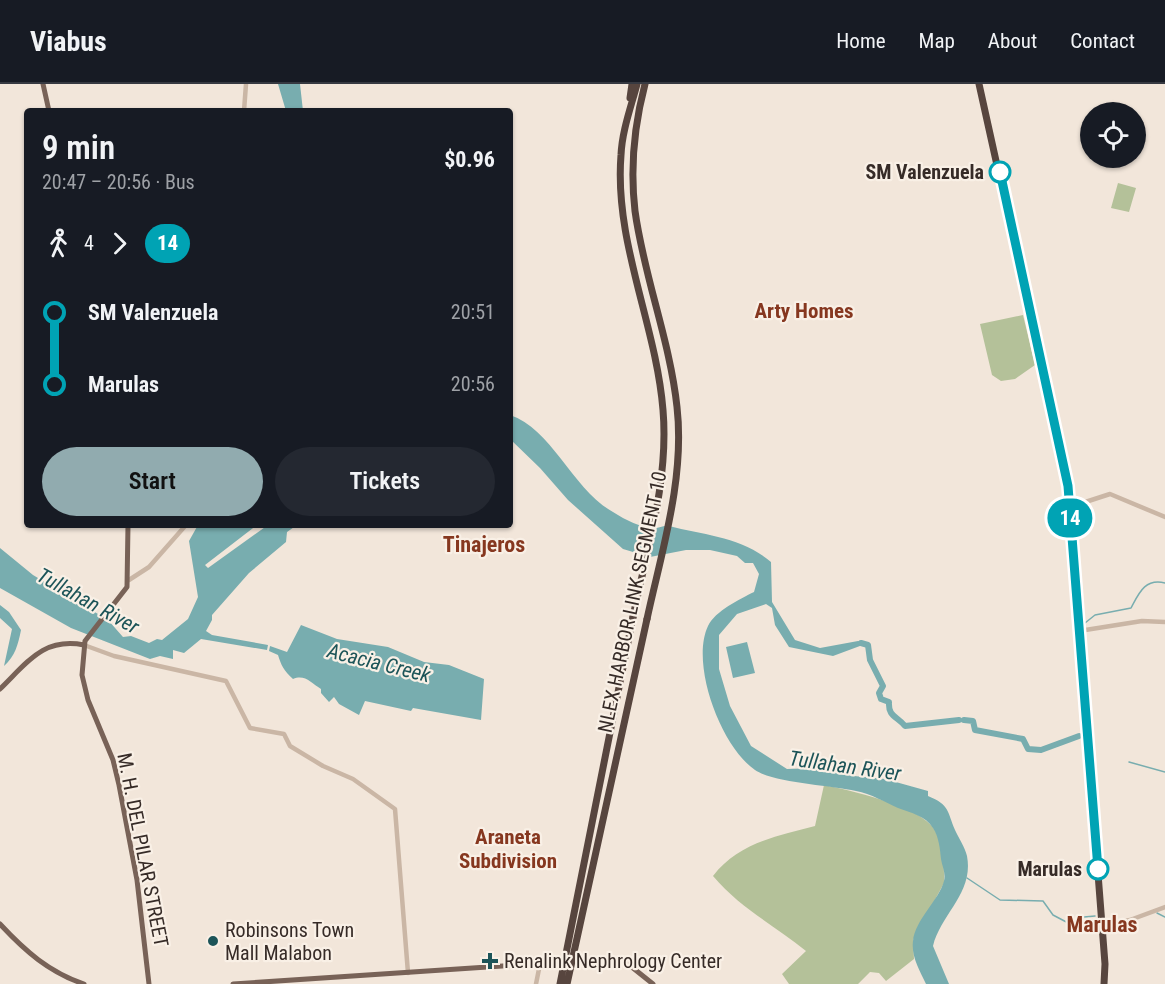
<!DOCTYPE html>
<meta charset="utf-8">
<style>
:root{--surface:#171b24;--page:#242831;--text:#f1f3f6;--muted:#9ea1a6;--line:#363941;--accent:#91abaf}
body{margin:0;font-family:"Roboto Condensed",sans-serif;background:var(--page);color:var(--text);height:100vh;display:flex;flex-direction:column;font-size:22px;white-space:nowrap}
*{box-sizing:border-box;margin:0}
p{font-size:20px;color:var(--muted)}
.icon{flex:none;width:33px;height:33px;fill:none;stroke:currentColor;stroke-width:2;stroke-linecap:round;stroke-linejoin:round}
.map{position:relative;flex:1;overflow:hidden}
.panel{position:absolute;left:24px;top:24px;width:489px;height:420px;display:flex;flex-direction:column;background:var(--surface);border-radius:6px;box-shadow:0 2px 4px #0004}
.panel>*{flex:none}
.badge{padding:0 12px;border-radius:20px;font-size:21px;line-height:39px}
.buttons{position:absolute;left:1080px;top:18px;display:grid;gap:12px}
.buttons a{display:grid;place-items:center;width:66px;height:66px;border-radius:50%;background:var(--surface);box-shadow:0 2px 4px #0004;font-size:30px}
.map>.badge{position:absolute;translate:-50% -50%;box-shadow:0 0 0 3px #fff}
.legs{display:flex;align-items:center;gap:9px;height:66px;padding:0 18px;font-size:20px}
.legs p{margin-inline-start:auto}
.summary{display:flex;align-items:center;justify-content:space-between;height:102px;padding:0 18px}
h1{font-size:33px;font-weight:600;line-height:45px}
.action{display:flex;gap:12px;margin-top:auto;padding:12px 18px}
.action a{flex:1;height:69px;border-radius:36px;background:var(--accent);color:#111;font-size:24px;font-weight:600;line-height:69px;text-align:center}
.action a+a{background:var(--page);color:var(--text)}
ul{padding:0 18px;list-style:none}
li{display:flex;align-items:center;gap:21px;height:72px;font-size:22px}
li i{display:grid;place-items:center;width:9px;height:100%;margin:0 8px;background:currentColor}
li i::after{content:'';width:15px;height:15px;margin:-8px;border:4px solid;border-radius:50%;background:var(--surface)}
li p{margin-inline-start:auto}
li:first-child i{background:linear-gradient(#0000 50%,currentColor 0)}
li:last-child i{background:linear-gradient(currentColor 50%,#0000 0)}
header{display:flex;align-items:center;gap:36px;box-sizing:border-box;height:84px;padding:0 30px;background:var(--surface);border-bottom:2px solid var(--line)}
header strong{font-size:28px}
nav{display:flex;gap:33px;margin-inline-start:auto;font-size:21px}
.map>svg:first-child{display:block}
.green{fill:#b4c199}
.water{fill:#78adaf}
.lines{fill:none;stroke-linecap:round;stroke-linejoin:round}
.stream{stroke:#78adaf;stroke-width:1.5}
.river{stroke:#78adaf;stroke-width:6}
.minor{stroke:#cab6a5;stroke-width:4.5}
.major{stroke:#786257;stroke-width:5}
.highway{stroke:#57453e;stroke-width:7}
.rail-casing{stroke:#362b27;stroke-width:4}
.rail{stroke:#f9f0e6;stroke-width:1.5;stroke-dasharray:4.5;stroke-linecap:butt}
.highway-bridge{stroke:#57453e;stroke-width:7}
.line-1-casing{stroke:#fff;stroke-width:14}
.line-1{stroke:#00a3b4;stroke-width:9}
.stop-1-dot{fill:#fff;stroke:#00a3b4;stroke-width:3}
.poi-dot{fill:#1c5458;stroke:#f9f0e6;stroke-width:2}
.labels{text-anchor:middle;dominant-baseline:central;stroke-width:4.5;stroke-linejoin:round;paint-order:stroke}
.stop-label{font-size:20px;font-weight:bold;fill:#362b27;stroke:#f9f0e6;text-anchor:end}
.street-label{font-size:20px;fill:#362b27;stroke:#f9f0e6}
.poi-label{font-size:20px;fill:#362b27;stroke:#f9f0e6;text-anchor:start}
.neighbourhood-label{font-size:21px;font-weight:bold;fill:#86371f;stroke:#f9f0e6}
.water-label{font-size:21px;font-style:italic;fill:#1c5458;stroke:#f9f0e6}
.quarter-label{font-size:22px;font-weight:bold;fill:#86371f;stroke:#f9f0e6}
</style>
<header>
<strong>Viabus</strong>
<nav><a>Home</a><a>Map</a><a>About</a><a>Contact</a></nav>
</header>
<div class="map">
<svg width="1165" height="900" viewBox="0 0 1165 900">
<rect width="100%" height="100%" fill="#f2e6da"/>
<path class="green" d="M1118 99 1136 104 1129 128 1111 124Z
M1023 231 1035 281 1015 295 1001 297 992 291 980 240Z
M824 701C852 707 911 720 931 741 942 752 945 784 944 799L913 856 914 875 886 897 879 889 870 888 858 900H789L782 890 806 867C774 841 740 824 713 792 738 759 777 752 815 742Z"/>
<path class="water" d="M278 0H300L303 27H286Z
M510 331C552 345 573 406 613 428 626 436 640 444 656 444 660 444 665 441 669 442 704 451 742 453 771 478L772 518 795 556 820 564 858 557 868 559 833 572 789 563 775 541 772 524 766 520 737 530 719 551V585L730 622 751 662 787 685 816 684 840 688 854 692 885 695 928 707V712C950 721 947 727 955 746 959 755 965 763 967 772 974 809 941 830 933 862L949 900H926C920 887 911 873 913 857 915 836 939 816 944 797 946 789 942 782 941 775 940 765 939 753 933 744 926 732 911 729 898 724 885 718 871 710 856 707 830 701 774 699 755 686 721 663 690 580 708 542 715 527 740 515 754 508L759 490 753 479H745L737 472 710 466H686L650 473 623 465 568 416 540 384 510 355Z
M198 441H257L205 481 208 484 268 441H297L287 448 286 458 249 489 212 531V536L206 547 212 551 268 561 267 566 201 555 184 569 173 566V575L160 572 150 575 71 544 0 504V464L33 491 108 536 123 553 131 552 149 559 157 555 162 556 188 535 198 513 189 457Z
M0 521 9 528 21 546C18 561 15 572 4 582L12 545 0 534Z
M301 541 337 555 388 563 424 578 449 581 484 595 481 636 413 624 411 627 365 617 359 631 339 620 334 613 329 618 321 609V605C311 599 305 590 293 595 284 587 281 581 278 571L269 567 270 562 287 568Z
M747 558 755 589 733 594 726 563Z"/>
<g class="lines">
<path class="stream" d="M1085 539 1095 531 1131 524C1139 509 1145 494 1165 499
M1129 678 1165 688
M967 794 1000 816 1043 817 1053 831 1072 841 1084 833 1095 832
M1157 829 1165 833"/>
<path class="river" d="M861 559 868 561 870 576 883 602 879 609 881 615 889 618C888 633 897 632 905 642L959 636
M964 636 973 637 975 646 1023 655 1028 665 1041 666 1079 652"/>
<path class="minor" d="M244 27 246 0
M1070 423 1110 410 1165 433
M129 496 149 483 186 441
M1079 547 1142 537 1165 538
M84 561 114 572 226 597 250 644 284 650 290 662 323 682 353 695 395 725 408 889
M1102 841 1130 836 1165 823
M536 900 540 880"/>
<path class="major" d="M43 0 49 27
M128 441 127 503 85 557 82 591 88 616 113 676 119 701 137 796 149 900
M0 605C27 579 43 553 84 561
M0 840C25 867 49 888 84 900
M233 900 608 875 628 880 653 900"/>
<path class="highway" d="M645 0C634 42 630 84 635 127 644 193 670 257 677 323 685 394 662 466 647 535
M979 0 1068 402 1105 880 1104 900
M630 14 632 0
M633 533C647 465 669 396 663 326 656 240 614 158 621 71 622 47 631 23 637 0"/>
<g class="rail-casing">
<path id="rail" d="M560 900 562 891"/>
</g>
<use href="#rail" class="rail"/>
<path class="highway-bridge" d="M560 900 633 533
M567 900 647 535"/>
</g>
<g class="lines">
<g class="line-1-casing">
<path id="line-1" d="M1000 88 1068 402 1098 785"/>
</g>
<use href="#line-1" class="line-1"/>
</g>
<g class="stop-1-dot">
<circle cx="1000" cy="88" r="10"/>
<circle cx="1098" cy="785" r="10"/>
</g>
<g class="poi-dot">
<circle cx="213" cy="857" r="6"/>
<path d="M487 868h6v6h6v6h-6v6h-6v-6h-6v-6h6z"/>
</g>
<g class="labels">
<g class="stop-label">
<text x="984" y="88">SM Valenzuela</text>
<text x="1082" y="785">Marulas</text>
</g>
<g class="street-label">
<text transform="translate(632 518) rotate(-78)">NLEX HARBOR LINK SEGMENT 10</text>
<text transform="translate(143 766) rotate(79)">M. H. DEL PILAR STREET</text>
</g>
<g class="poi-label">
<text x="225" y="846">Robinsons Town<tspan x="225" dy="23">Mall Malabon</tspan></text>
<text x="504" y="877">Renalink Nephrology Center</text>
</g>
<g class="neighbourhood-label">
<text x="804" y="227">Arty Homes</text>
<text x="508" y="753">Araneta<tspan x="508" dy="24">Subdivision</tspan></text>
</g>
<g class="water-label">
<text transform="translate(88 517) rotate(29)">Tullahan River</text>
<text transform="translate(379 579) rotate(14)">Acacia Creek</text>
<text transform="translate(845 682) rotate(8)">Tullahan River</text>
</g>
<g class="quarter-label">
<text x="484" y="460">Tinajeros</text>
<text x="1102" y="840">Marulas</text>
</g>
</g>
</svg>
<div class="buttons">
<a><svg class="icon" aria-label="locate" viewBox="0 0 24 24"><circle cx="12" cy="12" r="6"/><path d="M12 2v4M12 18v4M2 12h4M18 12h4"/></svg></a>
</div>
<b class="badge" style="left:1070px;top:434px;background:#00a3b4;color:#fff">14</b>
<section class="panel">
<div class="summary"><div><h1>9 min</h1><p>20:47 – 20:56 · Bus</p></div><b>$0.96</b></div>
<div class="legs"><svg class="icon" aria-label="walk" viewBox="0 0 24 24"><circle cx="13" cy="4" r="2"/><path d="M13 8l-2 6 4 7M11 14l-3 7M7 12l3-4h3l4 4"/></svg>4<svg class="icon" aria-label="forward" viewBox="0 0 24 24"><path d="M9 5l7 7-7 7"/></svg><b class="badge" style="background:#00a3b4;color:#fff">14</b></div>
<ul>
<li><i style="color:#00a3b4"></i><b>SM Valenzuela</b><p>20:51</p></li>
<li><i style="color:#00a3b4"></i><b>Marulas</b><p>20:56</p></li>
</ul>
<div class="action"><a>Start</a><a>Tickets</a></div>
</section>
</div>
